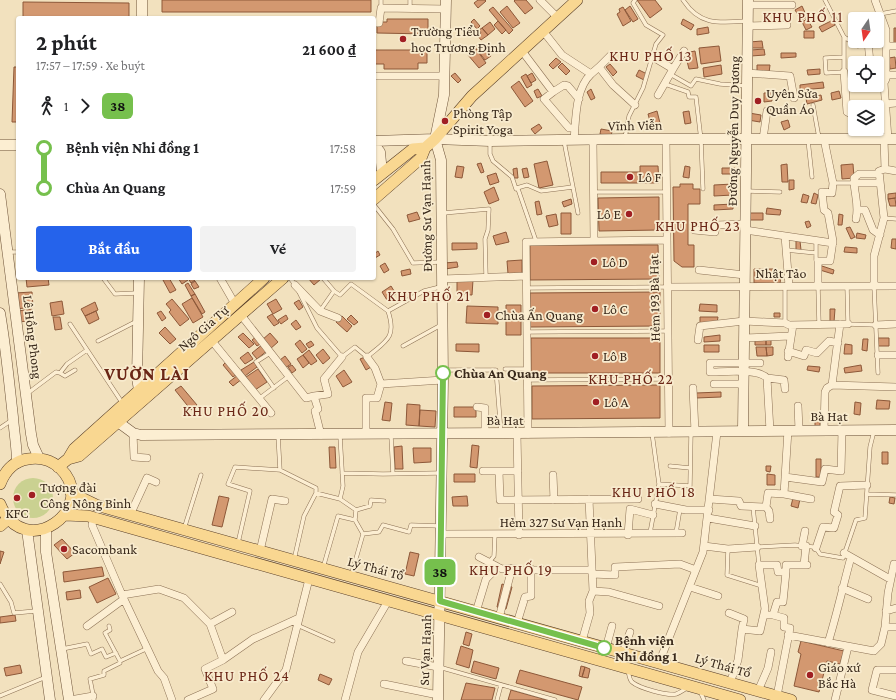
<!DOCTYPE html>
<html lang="vi">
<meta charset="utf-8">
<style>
:root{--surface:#fff;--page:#f2f2f2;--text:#202124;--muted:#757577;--accent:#2563eb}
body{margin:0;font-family:"Crimson Pro",serif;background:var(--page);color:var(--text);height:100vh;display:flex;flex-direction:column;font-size:15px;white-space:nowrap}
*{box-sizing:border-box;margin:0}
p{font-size:13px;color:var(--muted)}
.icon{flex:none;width:22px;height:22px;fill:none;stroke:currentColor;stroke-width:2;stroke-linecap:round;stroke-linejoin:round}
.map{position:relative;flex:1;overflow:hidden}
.drawer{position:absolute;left:16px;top:16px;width:360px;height:264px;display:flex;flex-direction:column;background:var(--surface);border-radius:4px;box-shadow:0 1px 3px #0004}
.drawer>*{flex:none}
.badge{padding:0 8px;border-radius:6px;font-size:14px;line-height:26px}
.needle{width:26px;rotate:193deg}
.tools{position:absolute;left:848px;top:12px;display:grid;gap:8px}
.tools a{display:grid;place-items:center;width:36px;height:36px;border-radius:4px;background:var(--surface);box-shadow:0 1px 3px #0004;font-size:20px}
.map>.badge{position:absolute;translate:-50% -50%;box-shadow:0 0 0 2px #fff}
.legs{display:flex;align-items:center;gap:6px;height:44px;padding:0 20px;font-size:13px}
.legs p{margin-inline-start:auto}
.headline{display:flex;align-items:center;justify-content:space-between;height:68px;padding:0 20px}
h1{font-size:22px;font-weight:700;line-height:30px}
.button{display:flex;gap:8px;margin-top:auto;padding:8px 20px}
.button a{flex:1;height:46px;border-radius:4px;background:var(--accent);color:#fff;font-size:16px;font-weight:700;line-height:46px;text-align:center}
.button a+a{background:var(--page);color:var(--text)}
ul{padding:0 20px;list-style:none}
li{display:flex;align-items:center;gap:14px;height:40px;font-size:15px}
li i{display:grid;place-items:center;width:6px;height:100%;margin:0 5px;background:currentColor}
li i::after{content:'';width:10px;height:10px;margin:-5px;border:3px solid;border-radius:50%;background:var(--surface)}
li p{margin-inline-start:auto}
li:first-child i{background:linear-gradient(#0000 50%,currentColor 0)}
li:last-child i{background:linear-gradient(currentColor 50%,#0000 0)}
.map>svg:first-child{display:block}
.green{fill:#cad191}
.building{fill:#d39870;stroke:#8d5839}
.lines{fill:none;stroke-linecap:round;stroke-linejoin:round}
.lane-casing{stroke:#8c7155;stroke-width:4.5}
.street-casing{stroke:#8c7155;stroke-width:8}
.secondary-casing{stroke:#6d5238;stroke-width:11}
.primary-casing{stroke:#593f2a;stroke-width:12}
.lane{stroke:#fceed2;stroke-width:3.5}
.street{stroke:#fceed2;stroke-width:7}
.secondary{stroke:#fceed2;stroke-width:10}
.primary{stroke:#f9d791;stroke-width:11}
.line-1-casing{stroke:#fff;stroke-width:9}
.line-1{stroke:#76c04d;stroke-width:6}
.poi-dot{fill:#a01f23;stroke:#f8ebce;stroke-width:1.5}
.stop-1-dot{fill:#fff;stroke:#76c04d;stroke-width:2}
.labels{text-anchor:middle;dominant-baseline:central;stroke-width:3.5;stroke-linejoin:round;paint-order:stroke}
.poi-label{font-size:14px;fill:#39291b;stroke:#f8ebce;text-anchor:start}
.street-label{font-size:14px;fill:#39291b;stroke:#f8ebce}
.stop-label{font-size:14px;font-weight:bold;fill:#39291b;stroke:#f8ebce;text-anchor:start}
.neighbourhood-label{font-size:15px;letter-spacing:1px;fill:#6a2616;stroke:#f8ebce}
.district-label{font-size:18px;font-weight:bold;letter-spacing:1px;fill:#6a2616;stroke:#f8ebce}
</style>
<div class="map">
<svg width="896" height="700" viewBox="0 0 896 700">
<rect width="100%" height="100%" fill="#f2e1be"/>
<path class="green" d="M13 498a20 20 0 1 1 40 0a20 20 0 1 1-40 0Z"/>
<path class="building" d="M162 0H371V12H162Z
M478 0H485L486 1 478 8 474 3Z
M515 0H526L533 8 525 14 514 1Z
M637 0H655L662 9 650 18Z
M23 2 129 3V18H23Z
M507 6 520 23 513 28 500 12Z
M630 6 638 19 633 22 625 10Z
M802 6 807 17 801 20 795 10Z
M493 7 513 30 509 34 489 10Z
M623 7 631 21 623 26 617 14 620 12 619 9Z
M877 14 878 19H862V16Z
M387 19H428V34L377 33V25L381 22H387Z
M474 19 480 26 477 29 471 22Z
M683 19 694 25 691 30 681 24Z
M807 19 812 27 806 30 802 22Z
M833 20 835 25 822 32 819 27Z
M498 21 506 30 502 34 494 25Z
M490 22 495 29 488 35 482 28Z
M708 27 709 33 697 35V29Z
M482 28 488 35 481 40 478 36 481 33 479 30Z
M894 28H896V43H894Z
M804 31H814V38H804Z
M762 41 763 48H750L749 42Z
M870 41H876V47L870 48Z
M480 43 491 56 485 60 475 47Z
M719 46 721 61 701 64 699 48Z
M476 49 486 63 479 68 468 55Z
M764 49 765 55 751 56V50Z
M374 50H427V63H418V69H384V64H375Z
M695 51 698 68 689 69 685 53Z
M781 53H796V57L781 58Z
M853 57 868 58V63H855V65H852Z
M895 57 896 68 890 69 889 58Z
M556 58 561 62 553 69 549 65Z
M562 63 570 71 566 75 558 67Z
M610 64 617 72 613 76 606 67Z
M721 65 722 74 704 77 703 68Z
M757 65H770L769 73H757Z
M14 67H18V122H12Z
M820 69V74L808 75 807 70Z
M639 70 647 74 644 80 636 76Z
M455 73 461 80 458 83 451 76Z
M532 73 536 80 531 83 527 76Z
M526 74 532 85 527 88 521 77Z
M519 81 533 101 525 107 511 87Z
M823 82 824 88 800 90V85Z
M855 82V85H865V87L855 88Z
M538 89 542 96 537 98 534 91Z
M591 89 595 98 591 100 587 92Z
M839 91 841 98 832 100 831 93Z
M764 93H771L772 101 764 102Z
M821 95 822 100 807 104 806 98Z
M756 99 761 100V103H755Z
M657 111 660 123 651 125 648 114Z
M689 111 691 123 685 124 683 112Z
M749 113 761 115 760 122 748 120Z
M788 120 790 127 784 130 781 122Z
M539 124 542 128 535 134 531 129Z
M601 129 612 131 611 137 600 134Z
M547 161 553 185 539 188 534 164Z
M481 163 484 172 481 173 477 164Z
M787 164 788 182H782L781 165Z
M853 164 854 178 842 179 841 165Z
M457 166 464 167 462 178 455 177Z
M640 166H658L659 183H601V172H640Z
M685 166 690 167 689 178 683 177Z
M517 168 518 178H514L513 169Z
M527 168 529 177 524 178 522 169Z
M722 168H735V174H722Z
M496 173 499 182 490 185 487 176Z
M789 180H794V189L789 190Z
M680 184H693V189H700V204H688V245H694V267H682L674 261 673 187H680Z
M733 184V195L714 196V185Z
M494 187 499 200 489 204 484 192Z
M814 193 818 195 816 204 811 203Z
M896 193V198L888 199V194Z
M803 194 809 196 807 203 801 202Z
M659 197V230L599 231 598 198Z
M895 198 896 206H890L888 199Z
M571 199 572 204 564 207 562 202Z
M539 201 542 214 537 215 535 202Z
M733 204V209L714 210V205Z
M767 208 781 210 780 215 766 214Z
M417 212 420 219 409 222 407 215Z
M561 213H571V234H561Z
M750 213H763V220H750Z
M556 214 558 225 549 227 546 216Z
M839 214 843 215 842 225H838Z
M809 221 811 226 807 228 805 222Z
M850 227 855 237 851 239 846 228Z
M506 232 509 242 496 245 493 236Z
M857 233 866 235 865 239 856 238Z
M892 239H896V249L891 248Z
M796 241H800L801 250H796Z
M452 243H477V249L452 250Z
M530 245H658L659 279 530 280Z
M845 247 857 248V253L844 252Z
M378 251 380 255 375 258 374 254Z
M522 260V274H508L507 261Z
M457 262 458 267 445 269 444 263Z
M385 263 389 270 384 273 380 266Z
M822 266 834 270 833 274 820 270Z
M410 269 411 274 402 276 401 271Z
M754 269H775V273L781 274 780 284 754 283Z
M26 278H48L49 285 27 287Z
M166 278H169L176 290 170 293 163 280Z
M178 278H187L188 280 182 284Z
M188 278H194L195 280 191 283Z
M308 278H321V279L314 285Z
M457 280H473L472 295 457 294Z
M195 281 199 287 194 289 191 284Z
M188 283 195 294 191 296 185 285Z
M391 286 396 294 387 300 382 292Z
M32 292 33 307 16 309 15 293Z
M660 292V326L530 327V293Z
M195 294 205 312 202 314 191 296Z
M192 298 203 317 193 323 182 304Z
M172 299 189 319 180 326 169 312 171 310 166 304Z
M276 299 282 309 273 314 267 304Z
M299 300 303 307 299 310 294 303Z
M62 301 64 314 52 316 50 303Z
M95 302 98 310 85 316 81 309Z
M700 304 717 305V312L699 311Z
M506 305H521V335H506Z
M467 306 498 307V324L466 323Z
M32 309 33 320 20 322 18 311Z
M830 309H835L834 322H830Z
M96 311 99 319 89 324 85 316Z
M161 311 166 318 162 321 157 313Z
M774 313H780V317H774Z
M272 314 279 323 274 326 267 317Z
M286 315 288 319 281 324 278 320Z
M351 315 358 322 354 325 347 319Z
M342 316 352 326 347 332 336 322Z
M53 317H60L62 329 55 330Z
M700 317H718L717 323H700Z
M296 320 301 327 296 330 291 324Z
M165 327 176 339 170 344 159 333Z
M243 333 254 344 249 348 238 337Z
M270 333 278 342 270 349 262 340Z
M720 335V341L704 342V337Z
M257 336 262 343 257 346 252 340Z
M531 338H660V373H531Z
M878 338H889V346H878Z
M755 339H766V345H755Z
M766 339H771V345H766Z
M863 339H868L867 351 862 350Z
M300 340 307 349 302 353 295 344Z
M311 341 314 345 309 348 306 344Z
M263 344 268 350 257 359 252 353Z
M456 344H479V352L456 351Z
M845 344 852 345V354H844Z
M704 345H719V352H704Z
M756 347H766L767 356H757Z
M766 347H773V355L767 356Z
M323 349 330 358 323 364 316 355Z
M309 350 317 361 311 365 303 355Z
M248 352 253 359 245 364 240 358Z
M303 355 309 363 303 368 297 359Z
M285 356 291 364 285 368 280 360Z
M365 357 371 367 366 370 360 359Z
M227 361 237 374 233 377 223 365Z
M254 362 257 367 245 376 241 370Z
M292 365 296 370 292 373 288 367Z
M861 365 862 371 845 373 844 368Z
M808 366 820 367 819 372 807 370Z
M258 369 267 382 255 390 246 377Z
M344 370 352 382 343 387 336 376Z
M238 375 242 379 233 386 229 382Z
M660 385V418L532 419V386Z
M181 386 197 405 191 410 175 390Z
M721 392V397L696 398V393Z
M877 400 890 401 889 409H876Z
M385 402 392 403 390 421 382 420Z
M855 402 861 403 860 415 854 414Z
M407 404 420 405 419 426 406 425Z
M454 407H476V417H454Z
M420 410 436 411 435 427 419 426Z
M815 418 820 419V429H815Z
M472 445 479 446 477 468 470 467Z
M402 446 403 469H395L394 447Z
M329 447H335L336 468H330Z
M413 448H431V462L414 463Z
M882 452H888V464H882Z
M816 459H821V477H816Z
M766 466H771L770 472 766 471Z
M454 474H475V482H454Z
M767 474 775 475V485H767Z
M219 496 229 498 222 527 212 525Z
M467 496 468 506H453L452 497Z
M890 497 895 498 894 504 889 503Z
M793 498 800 499 798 508 791 506Z
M62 539 75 553 67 559 54 545Z
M0 551 4 552 0 564Z
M410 552 419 554 414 576 405 574Z
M102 567 104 576 64 582 63 572Z
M108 578 116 594 97 603 89 587Z
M502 584 512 587 506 609H505L497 607Z
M80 590 81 598 67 600 66 592Z
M15 615 16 621 0 623V617Z
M466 632 472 634 469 646 463 644Z
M801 641 844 651 840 664 827 661 819 692 794 686 801 654 798 652Z
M461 646 473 650 469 668 456 664Z
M474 661 499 668 496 679 471 672Z
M20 665 22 673 6 676 4 668Z
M581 666 585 667 582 677 579 676Z
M585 667 590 669 588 678 582 677Z
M520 670 582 687 578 700 516 683Z
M320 674 332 679 329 685 318 680Z
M466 683 495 688 492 700H461Z
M511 690 547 700H508Z"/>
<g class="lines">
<g class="lane-casing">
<path id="lane" d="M410 0V8
M683 0C700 26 719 23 747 21
M825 0 844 37V72L826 73 825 58 844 57
M381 8V0
M880 14 896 11
M844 37 858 46 868 42
M670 74 691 86 696 79 720 84 746 86
M665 84 688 92 689 97H696L701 140 703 189
M813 105 819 138
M625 138 629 116 643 88 656 44 663 35 646 25 633 3 635 0
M808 140 812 177
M564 141 578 213
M490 143V154L493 161 512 177 516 189H518L536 241
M833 183H854
M517 188 527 185 541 191 573 187
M747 191 780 192
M594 192H666
M374 205 393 229 413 263 441 262
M443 213 489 209 488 230 485 239 486 276
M884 218 896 219
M816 241V260L817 261
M786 250 816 253
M9 252H18
M103 278 115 294 137 293
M290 278 295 285
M323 278 334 291 340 295 351 284 388 311
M785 286V323
M818 286 819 324
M847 286 848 324 876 325
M874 286 878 373
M526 288 667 287
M299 292 317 328 342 357 355 347 367 357C386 341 397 338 388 311L424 291 440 287
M320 311 334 291
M70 324 123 404
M527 332 668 331
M98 341 137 321
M403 346 441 325
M270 353 256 362 274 388
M505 369H527
M444 370H496L501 433
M60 373 65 376 75 370
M527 380 668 379
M28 393 56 372 60 373 67 364 87 350
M260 398 289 376
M0 428 12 420
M278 435 280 470
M391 436 393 474
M670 466 690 468
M342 473 383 474 440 473
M659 484 690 486 691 433
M867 494 896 495
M340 499 343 486 340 436
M753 507 759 565
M184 529 201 475
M650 533 659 484 652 433
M676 533 680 509
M363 534 379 532 383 525 409 532 411 525 440 526
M238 543 250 491 228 484 235 467 280 470 316 488V493
M757 547 795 545 813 547 816 548 820 554 843 558 856 520 865 518 870 447 874 431
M728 549 727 575 762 586
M294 560 304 516 316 493 340 499 356 510
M490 561 494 556 495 534
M323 568 338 516 355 520
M351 576 363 534 355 520 356 510 370 506 371 500 384 501
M0 584 11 602 14 613 36 611
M297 625 333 641
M109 626 110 630 105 633 120 661
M62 649 87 644 91 654 102 649 106 657 116 653
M439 667 555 700
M628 670C629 674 629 679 632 682 639 688 667 696 676 694 680 693 683 690 687 688
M700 691 704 700
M0 696 46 677
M94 700 90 679 104 675V671L120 663V661L148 648
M497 700 501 685"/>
</g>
<g class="street-casing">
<path id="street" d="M540 0 558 18
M875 0 886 30V79L884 83 888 139
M748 5H792
M374 23H379L381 8 446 9
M748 26 787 25
M543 31 562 55 591 74 599 67 613 85 635 105
M868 41 870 63
M886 46H896
M522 51 553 92 564 85 568 86 579 99
M653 57 673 69 658 95
M599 67 611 55
M673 69 684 51
M844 72 847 112 854 115 855 124
M747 73 790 76 794 98
M886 75H896
M374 76H444
M553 92 544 99 569 128H575
M885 104 896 103
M856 129 857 139
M666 139 669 433
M763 139 767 111
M574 140C576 119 575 89 591 74
M885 169 896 171
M854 183V178L859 174H879
M859 210H865L873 230 880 235
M856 219C859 206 855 196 854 183H880
M695 229 694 230 715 232 716 225 745 224
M745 230 833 243
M785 236 789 286
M594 241 667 240
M699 270 745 275
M220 278 235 304
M442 279 526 276
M295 285 320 311 338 318
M818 286V261H830L833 241 828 213 824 210 822 192 832 193 833 183 824 139
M874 286V256L884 218 879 171 885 169 884 139
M667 287 896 286
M241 315 306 398 314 396
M876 325 896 324
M744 338 790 336
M698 340 700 326 744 321 785 323 789 325 848 324
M212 341 271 413
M788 351 804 356 806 350 817 353 829 341 838 343
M878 355H896
M367 357 375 368 381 384 443 380
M788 357 793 325
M760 363H710V372C723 372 758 368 767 378L784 380 785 389
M767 378 770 431
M714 384H743
M832 385 896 387
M693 388 695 432
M798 406 799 430
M477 407 485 408V434
M824 430 825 392 827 388 832 385 840 324
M133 433 134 457 147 458
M366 433V398H377L381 384
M517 434 519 535
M528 434 526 242 594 241 593 140
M321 435 315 411 318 409 314 396 328 394 324 379 342 357
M483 471H518
M499 471 500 500 638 499
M553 475 554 500
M785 477 822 482 825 469 841 471 842 430
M784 494 811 499
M710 499 739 501 741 506 766 507
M655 504 686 510H709
M130 515 147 478 156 482
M94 518 92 525 122 595 158 671 164 678 172 700
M708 518 755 526
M770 519 769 511 766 507 768 493 784 494 788 430
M441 534 682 533
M628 535 630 509 653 515
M704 546 728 549 757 547
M802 546 805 531
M816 548 823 527 834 528 838 515 834 512 840 486 867 485
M260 551 272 499 285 501
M844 553 890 579
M479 557 502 569 512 568 522 570H592
M894 564 888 593 885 627H896
M804 565 806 546
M592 574 615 575V567L680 564 696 570
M690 587 718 596
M842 588 868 599
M593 591 609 592 659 606
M122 595 159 589 184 598 210 624 223 660
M886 611 896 608
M476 612 486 579 498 567
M729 613 744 619 742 629
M768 615H773L777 602H783L786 572
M773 615 784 618V627L790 628 777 696
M499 618 512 568
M517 623 525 597 531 596V569
M210 624 232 612
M87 626 124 599
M788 635 874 651 881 644 885 627
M582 641 590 613 589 601 593 591 589 499
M828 643C837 614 843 586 851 557
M606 648 612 626
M623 653 630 632
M406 661 438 667
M659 663 703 552 717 432
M896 670H877L872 690 896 696
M730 683 738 660 742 629 760 631 765 609 759 565H777L778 572H786V565H807
M384 684 438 695
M758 691 768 668 771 652
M70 700 93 696
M188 700 213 689 205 669 223 660 253 639 299 618
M264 700 286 670 309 579
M345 700 358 652 388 601
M835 700 848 647"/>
</g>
<g class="secondary-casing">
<path id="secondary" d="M142 18V0
M374 141 435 139 490 141 625 139H896
M374 144 380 152 382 173
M0 145H18
M0 194 31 434 33 445 39 458
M139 278 137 378 139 390
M0 313C6 348 9 382 13 417 14 432 17 447 17 463
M118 422 133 433 141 435C393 435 644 431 896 430
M743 431 748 0
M46 529V552L69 700
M27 530 50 700
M438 700 443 380 441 160 435 139 444 95 446 0"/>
</g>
<g class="primary-casing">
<path id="primary" d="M374 180 413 149 425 148
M374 199 421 158 425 148 435 139 472 96 577 0
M68 459 74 449 264 278
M58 467 68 459 79 456 283 278
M0 484C5 471 14 461 28 459 39 457 51 460 60 468 101 508 24 564 0 504
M71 493 96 505 791 700
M65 515 88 516 740 700
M0 526 8 519"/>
</g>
<use href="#lane" class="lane"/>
<use href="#street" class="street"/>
<use href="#secondary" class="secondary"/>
<use href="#primary" class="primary"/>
</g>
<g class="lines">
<g class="line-1-casing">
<path id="line-1" d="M443 373 440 601 604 648"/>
</g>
<use href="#line-1" class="line-1"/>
</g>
<g class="poi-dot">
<circle cx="403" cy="39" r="4"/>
<circle cx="758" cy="101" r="4"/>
<circle cx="445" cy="121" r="4"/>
<circle cx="630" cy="177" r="4"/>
<circle cx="629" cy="214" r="4"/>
<circle cx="594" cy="262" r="4"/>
<circle cx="595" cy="309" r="4"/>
<circle cx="487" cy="315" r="4"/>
<circle cx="595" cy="356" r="4"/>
<circle cx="596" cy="402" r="4"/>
<circle cx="32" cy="495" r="4"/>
<circle cx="17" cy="498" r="4"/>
<circle cx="64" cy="549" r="4"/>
<circle cx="810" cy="675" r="4"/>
</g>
<g class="stop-1-dot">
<circle cx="443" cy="373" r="7"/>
<circle cx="604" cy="648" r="7"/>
</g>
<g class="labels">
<g class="poi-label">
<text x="411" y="31">Trường Tiểu<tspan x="411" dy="16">học Trương Định</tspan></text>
<text x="766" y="93">Uyên Sửa<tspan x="766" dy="16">Quần Áo</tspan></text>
<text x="453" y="113">Phòng Tập<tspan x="453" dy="16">Spirit Yoga</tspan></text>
<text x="638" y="177">Lô F</text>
<text x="621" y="214" text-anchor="end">Lô E</text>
<text x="602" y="262">Lô D</text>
<text x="603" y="309">Lô C</text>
<text x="495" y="315">Chùa Ấn Quang</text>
<text x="603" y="356">Lô B</text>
<text x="604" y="402">Lô A</text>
<text x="40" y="487">Tượng đài<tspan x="40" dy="16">Công Nông Binh</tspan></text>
<text x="17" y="513" text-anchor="middle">KFC</text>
<text x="72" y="549">Sacombank</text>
<text x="818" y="667">Giáo xứ<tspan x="818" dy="16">Bắc Hà</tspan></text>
</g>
<g class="street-label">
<text transform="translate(635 125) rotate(-1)">Vĩnh Viễn</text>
<text transform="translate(733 131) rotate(-89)">Đường Nguyễn Duy Dương</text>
<text transform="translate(426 216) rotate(-91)">Đường Sư Vạn Hạnh</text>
<text x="781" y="273">Nhật Tảo</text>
<text transform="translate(654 298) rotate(-91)">Hẻm 193 Bà Hạt</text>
<text transform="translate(203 328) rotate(-41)">Ngô Gia Tự</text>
<text transform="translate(33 337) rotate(83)">Lê Hồng Phong</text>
<text x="829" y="416">Bà Hạt</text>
<text x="505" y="420">Bà Hạt</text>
<text x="561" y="522">Hẻm 327 Sư Vạn Hạnh</text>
<text transform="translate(376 568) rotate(15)">Lý Thái Tổ</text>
<text transform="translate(425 650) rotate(-88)">Sư Vạn Hạnh</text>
<text transform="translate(723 665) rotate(16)">Lý Thái Tổ</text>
</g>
<g class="stop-label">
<text x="454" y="373">Chùa An Quang</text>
<text x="615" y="640">Bệnh viện<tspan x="615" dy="16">Nhi đồng 1</tspan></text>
</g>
<g class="neighbourhood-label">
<text x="803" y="17">KHU PHỐ 11</text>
<text x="651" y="56">KHU PHỐ 13</text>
<text x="698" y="226">KHU PHỐ 23</text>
<text x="429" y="296">KHU PHỐ 21</text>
<text x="631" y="379">KHU PHỐ 22</text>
<text x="226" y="411">KHU PHỐ 20</text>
<text x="654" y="492">KHU PHỐ 18</text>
<text x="511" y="570">KHU PHỐ 19</text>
<text x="247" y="676">KHU PHỐ 24</text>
</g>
<g class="district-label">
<text x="147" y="374">VƯỜN LÀI</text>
</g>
</g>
</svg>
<div class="tools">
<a><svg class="needle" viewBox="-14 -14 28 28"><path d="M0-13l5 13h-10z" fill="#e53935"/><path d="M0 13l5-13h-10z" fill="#757577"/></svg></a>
<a><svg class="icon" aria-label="locate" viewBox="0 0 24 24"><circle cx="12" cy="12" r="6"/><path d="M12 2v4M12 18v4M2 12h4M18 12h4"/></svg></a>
<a><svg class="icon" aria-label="layers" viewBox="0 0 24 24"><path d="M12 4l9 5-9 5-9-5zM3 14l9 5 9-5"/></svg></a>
</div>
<b class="badge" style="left:440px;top:572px;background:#76c04d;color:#111">38</b>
<section class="drawer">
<div class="headline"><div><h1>2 phút</h1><p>17:57 – 17:59 · Xe buýt</p></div><b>21 600 ₫</b></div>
<div class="legs"><svg class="icon" aria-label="walk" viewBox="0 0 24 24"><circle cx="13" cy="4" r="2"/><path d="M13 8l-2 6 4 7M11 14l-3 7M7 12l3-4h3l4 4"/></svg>1<svg class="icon" aria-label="forward" viewBox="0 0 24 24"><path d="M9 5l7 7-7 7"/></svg><b class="badge" style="background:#76c04d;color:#111">38</b></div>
<ul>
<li><i style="color:#76c04d"></i><b>Bệnh viện Nhi đồng 1</b><p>17:58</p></li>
<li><i style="color:#76c04d"></i><b>Chùa An Quang</b><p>17:59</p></li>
</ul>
<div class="button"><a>Bắt đầu</a><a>Vé</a></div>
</section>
</div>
